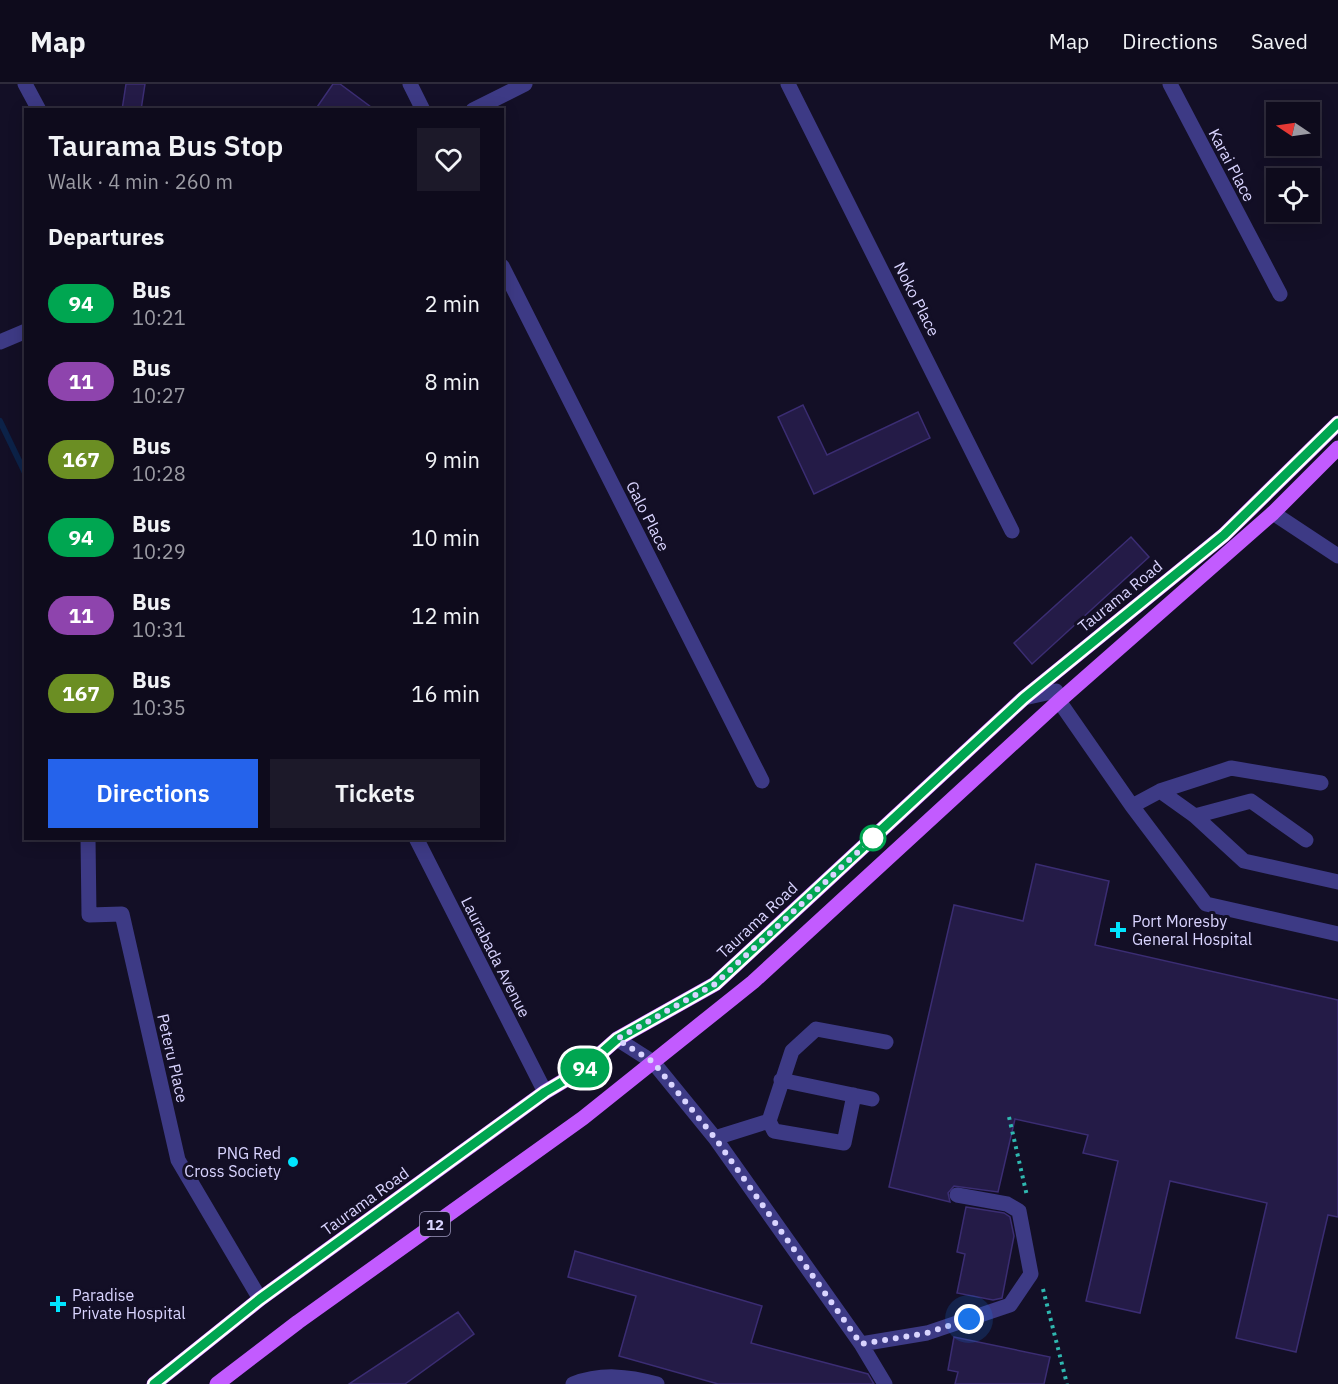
<!DOCTYPE html>
<meta charset="utf-8">
<style>
:root{--surface:#0e0b1c;--page:#1c1929;--text:#f1f3f6;--muted:#9b9ba3;--line:#2e2b3b;--accent:#2563eb}
body{margin:0;font-family:"IBM Plex Sans",sans-serif;background:var(--page);color:var(--text);height:100vh;display:flex;flex-direction:column;font-size:22px;white-space:nowrap}
*{box-sizing:border-box;margin:0}
p{font-size:20px;color:var(--muted)}
.icon{flex:none;width:33px;height:33px;fill:none;stroke:currentColor;stroke-width:2;stroke-linecap:round;stroke-linejoin:round}
.map{position:relative;flex:1;overflow:hidden}
.details{position:absolute;left:24px;top:24px;width:480px;height:732px;display:flex;flex-direction:column;background:var(--surface);border-radius:0px;box-shadow:0 3px 15px #0003,0 0 0 2px var(--line)}
.details>*{flex:none}
.badge{padding:0 12px;border-radius:20px;font-size:21px;line-height:39px}
.needle{width:39px;rotate:283deg}
.tools{position:absolute;left:1266px;top:18px;display:grid;gap:12px}
.tools a{display:grid;place-items:center;width:54px;height:54px;border-radius:0px;background:var(--surface);box-shadow:0 3px 15px #0003,0 0 0 2px var(--line);font-size:30px}
.you{position:absolute;width:30px;height:30px;margin:-15px;border:4px solid #fff;border-radius:50%;background:#1a73e8;box-shadow:0 0 0 9px #1a73e833}
.map>.badge{position:absolute;translate:-50% -50%;box-shadow:0 0 0 3px #fff}
h2{padding:0 24px;font-size:22px;line-height:54px}
.round{display:grid;place-items:center;flex:none;width:63px;height:63px;border-radius:0px;background:var(--page)}
.overview{display:flex;align-items:center;justify-content:space-between;height:102px;padding:0 24px}
h1{font-size:28px;font-weight:600;line-height:45px}
.primary-button{display:flex;gap:12px;margin-top:auto;padding:12px 24px}
.primary-button a{flex:1;height:69px;border-radius:0px;background:var(--accent);color:#fff;font-size:24px;font-weight:600;line-height:69px;text-align:center}
.primary-button a+a{background:var(--page);color:var(--text)}
ul{padding:0;list-style:none}
li{display:flex;align-items:center;gap:18px;height:78px;padding:0 24px}
li div{flex:1}
li b{display:block;font-size:22px}
li em{font-style:normal}
li .badge{min-width:66px;font-weight:700;text-align:center}
header{display:flex;align-items:center;gap:36px;box-sizing:border-box;height:84px;padding:0 30px;background:var(--surface);border-bottom:2px solid var(--line)}
header strong{font-size:28px}
nav{display:flex;gap:33px;margin-inline-start:auto;font-size:21px}
.map>svg:first-child{display:block}
.lines{fill:none;stroke-linecap:round;stroke-linejoin:round}
.stream{stroke:#0c2248;stroke-width:6}
.building{fill:#241b47;stroke:#3b2d73;stroke-width:1.5}
.path{stroke:#2fb8b0;stroke-width:4;stroke-dasharray:3 4.5;stroke-linecap:butt}
.minor{stroke:#3d3a85;stroke-width:15}
.major{stroke:#c25bff;stroke-width:15}
.line-casing{stroke:#fff;stroke-width:14}
.line{stroke:#00a651;stroke-width:9}
.walk{stroke:#d9d4ff;stroke-width:6;stroke-dasharray:0 10.8}
.stop-dot{fill:#fff;stroke:#00a651;stroke-width:3}
.poi-dot{fill:#00e5ff;stroke:#130f26;stroke-width:2}
.labels{text-anchor:middle;dominant-baseline:central;stroke-width:6;stroke-linejoin:round;paint-order:stroke}
.shield{fill:#130f26;stroke:#9e99be;stroke-width:1.5}
.shield-label{font-size:15px;font-weight:bold;fill:#d9d4ff}
.street-label{font-size:16px;fill:#d9d4ff;stroke:#130f26}
.poi-label{font-size:16px;fill:#d9d4ff;stroke:#130f26;text-anchor:start}
</style>
<header>
<strong>Map</strong>
<nav><a>Map</a><a>Directions</a><a>Saved</a></nav>
</header>
<div class="map">
<svg width="1338" height="1300" viewBox="0 0 1338 1300">
<rect width="100%" height="100%" fill="#130f26"/>
<g class="lines">
<path class="stream" d="M0 337 26 391"/>
</g>
<path class="building" d="M126 0H145L141 26H122Z
M333 0H340L375 26H315Z
M803 321 827 371 918 328 930 354 814 410 778 333Z
M1131 453 1149 473 1032 580 1014 559Z
M1036 780 1109 797 1095 861 1338 916V1133L1328 1131 1296 1268 1236 1254 1267 1119 1170 1097 1140 1229 1086 1217 1118 1077 1083 1069 1088 1051 1015 1035 998 1108 954 1102 948 1109 950 1118 889 1103 954 821 1023 837Z
M966 1123 1004 1129 1010 1133 1014 1152 1002 1214 993 1216 957 1209 965 1170 957 1168Z
M575 1167 762 1222 751 1259 868 1290 874 1300H718L619 1272 636 1212 568 1193Z
M458 1228 474 1250 405 1300H349Z
M954 1253 1050 1273 1044 1300H955L958 1288 948 1286Z"/>
<g class="lines">
<path class="path" d="M1009 1033 1027 1112
M1043 1205 1067 1300"/>
<path class="minor" d="M25 0 39 26
M410 0 423 26
M788 0 1012 447
M1170 0 1280 210
M473 26 525 0
M502 182 762 697
M0 258 26 247
M1273 429 1338 472
M1024 614 1056 607 1059 617 1132 722 1206 820 1338 850
M1160 707 1231 684 1321 699
M1132 722 1160 707 1195 732 1244 777 1338 798
M1195 732 1251 717 1306 756
M88 754 89 831 122 830 178 1076 260 1215
M416 754 545 1008
M617 955 653 978 715 1054 861 1260 885 1300
M781 996 872 1015
M769 1037 774 1047 844 1059 854 1011
M715 1054 769 1037 792 967 816 945 886 958
M861 1260 927 1249 1010 1221 1031 1190 1019 1127 1007 1120 957 1111
M573 1300C601 1289 628 1292 657 1300"/>
<path class="major" d="M154 1300 260 1215 545 1008 582 986 617 955 715 900 1024 614 1224 451 1338 339
M217 1300 298 1238 583 1034 753 898 1059 617 1273 429 1338 364"/>
</g>
<g class="lines">
<g class="line-casing">
<path id="line" d="M154 1300 260 1215 545 1008 582 986 617 955 715 900 1024 614 1224 451 1338 339"/>
</g>
<use href="#line" class="line"/>
<path class="walk" d="M873 754 715 900 617 955 653 978 715 1054 861 1260 927 1249 969 1235"/>
</g>
<circle class="stop-dot" cx="873" cy="754" r="12"/>
<g class="poi-dot">
<path d="M1115 837h6v6h6v6h-6v6h-6v-6h-6v-6h6z"/>
<circle cx="293" cy="1078" r="6"/>
<path d="M55 1211h6v6h6v6h-6v6h-6v-6h-6v-6h6z"/>
</g>
<g class="labels">
<rect class="shield" x="420" y="1128" width="30" height="24" rx="4.5"/>
<g class="shield-label">
<text x="435" y="1140">12</text>
</g>
<g class="street-label">
<text transform="translate(1232 81) rotate(62)">Karai Place</text>
<text transform="translate(917 215) rotate(63)">Noko Place</text>
<text transform="translate(648 432) rotate(63)">Galo Place</text>
<text transform="translate(1120 512) rotate(-39)">Taurama Road</text>
<text transform="translate(757 836) rotate(-43)">Taurama Road</text>
<text transform="translate(496 873) rotate(63)">Laurabada Avenue</text>
<text transform="translate(173 974) rotate(77)">Peteru Place</text>
<text transform="translate(365 1117) rotate(-36)">Taurama Road</text>
</g>
<g class="poi-label">
<text x="1132" y="837">Port Moresby<tspan x="1132" dy="18">General Hospital</tspan></text>
<text x="281" y="1069" text-anchor="end">PNG Red<tspan x="281" dy="18">Cross Society</tspan></text>
<text x="72" y="1211">Paradise<tspan x="72" dy="18">Private Hospital</tspan></text>
</g>
</g>
</svg>
<div class="tools">
<a><svg class="needle" viewBox="-14 -14 28 28"><path d="M0-13l5 13h-10z" fill="#e53935"/><path d="M0 13l5-13h-10z" fill="#9b9ba3"/></svg></a>
<a><svg class="icon" aria-label="locate" viewBox="0 0 24 24"><circle cx="12" cy="12" r="6"/><path d="M12 2v4M12 18v4M2 12h4M18 12h4"/></svg></a>
</div>
<div class="you" style="left:969px;top:1235px"></div>
<b class="badge" style="left:585px;top:984px;background:#00a651;color:#fff">94</b>
<section class="details">
<div class="overview"><div><h1>Taurama Bus Stop</h1><p>Walk · 4 min · 260 m</p></div><a class="round"><svg class="icon" aria-label="heart" viewBox="0 0 24 24"><path d="M12 20l-8-8c-3-5 5-10 8-4 3-6 11-1 8 4z"/></svg></a></div>
<h2>Departures</h2>
<ul>
<li><span class="badge" style="background:#00a651;color:#fff">94</span><div><b>Bus</b><p>10:21</p></div><em>2 min</em></li>
<li><span class="badge" style="background:#8e44ad;color:#fff">11</span><div><b>Bus</b><p>10:27</p></div><em>8 min</em></li>
<li><span class="badge" style="background:#6b8e23;color:#fff">167</span><div><b>Bus</b><p>10:28</p></div><em>9 min</em></li>
<li><span class="badge" style="background:#00a651;color:#fff">94</span><div><b>Bus</b><p>10:29</p></div><em>10 min</em></li>
<li><span class="badge" style="background:#8e44ad;color:#fff">11</span><div><b>Bus</b><p>10:31</p></div><em>12 min</em></li>
<li><span class="badge" style="background:#6b8e23;color:#fff">167</span><div><b>Bus</b><p>10:35</p></div><em>16 min</em></li>
</ul>
<div class="primary-button"><a>Directions</a><a>Tickets</a></div>
</section>
</div>
